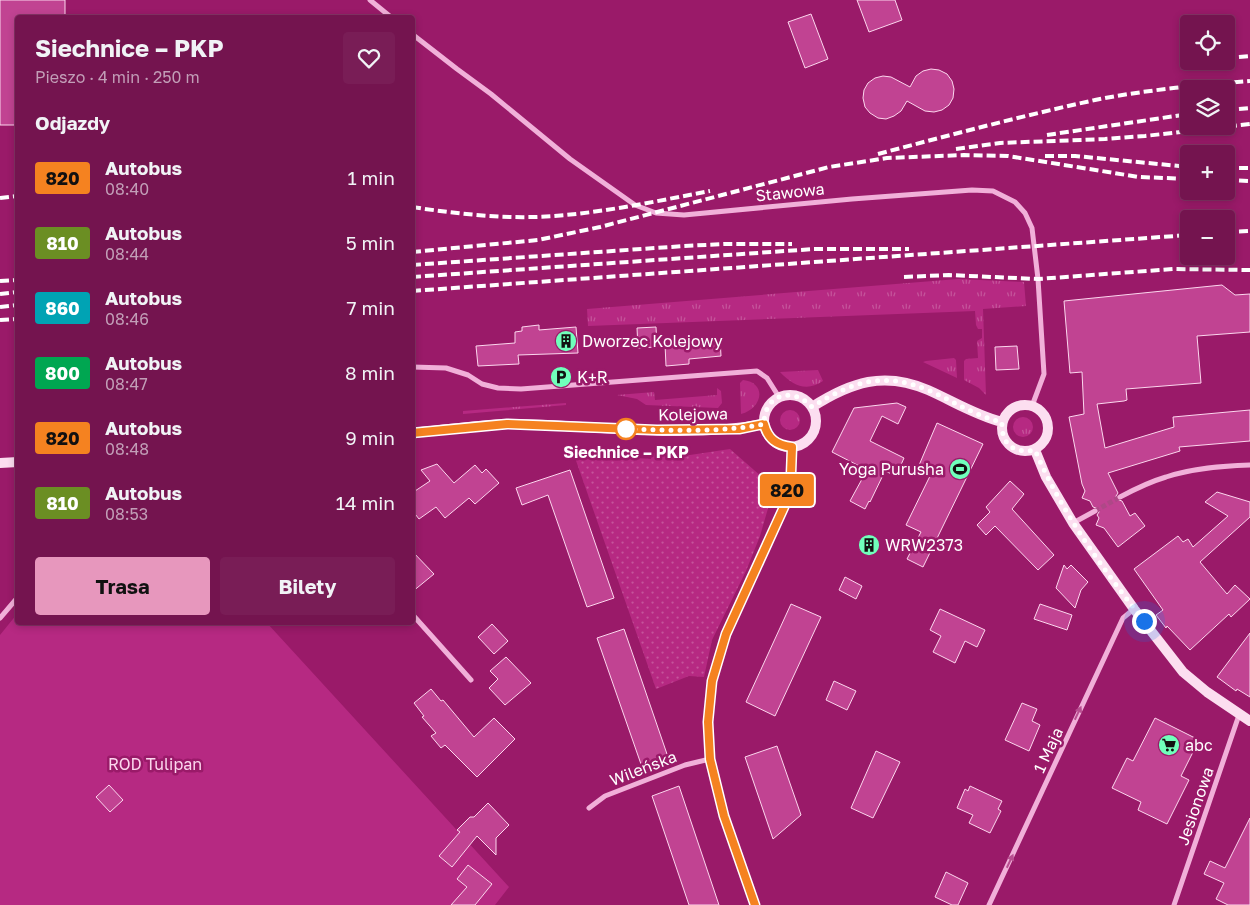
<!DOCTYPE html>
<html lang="pl">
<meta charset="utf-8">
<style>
:root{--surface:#74144f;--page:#791d56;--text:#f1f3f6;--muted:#c29eb7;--line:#863366;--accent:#e797bd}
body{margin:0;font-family:"Golos Text",sans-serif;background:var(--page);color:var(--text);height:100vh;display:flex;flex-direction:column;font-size:19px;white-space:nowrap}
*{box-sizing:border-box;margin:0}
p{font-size:16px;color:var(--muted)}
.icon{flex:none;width:28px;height:28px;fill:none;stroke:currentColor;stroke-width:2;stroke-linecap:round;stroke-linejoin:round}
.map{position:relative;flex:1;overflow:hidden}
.details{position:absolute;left:15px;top:15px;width:400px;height:610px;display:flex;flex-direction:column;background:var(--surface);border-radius:5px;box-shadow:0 2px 8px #0003,0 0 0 1px var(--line)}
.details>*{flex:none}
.badge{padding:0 10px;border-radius:4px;font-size:18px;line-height:32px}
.controls{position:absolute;left:1180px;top:15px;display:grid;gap:10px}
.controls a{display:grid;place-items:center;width:55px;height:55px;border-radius:5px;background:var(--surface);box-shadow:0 2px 8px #0003,0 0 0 1px var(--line);font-size:25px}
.you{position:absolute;width:25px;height:25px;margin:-12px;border:4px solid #fff;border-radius:50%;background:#1a73e8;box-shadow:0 0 0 8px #1a73e833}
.map>.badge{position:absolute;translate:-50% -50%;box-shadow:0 0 0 2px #fff}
h2{padding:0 20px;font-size:19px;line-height:45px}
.round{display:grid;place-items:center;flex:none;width:52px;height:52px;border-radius:5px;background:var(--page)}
.overview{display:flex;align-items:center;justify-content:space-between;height:85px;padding:0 20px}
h1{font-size:24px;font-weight:700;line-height:38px}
.button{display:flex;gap:10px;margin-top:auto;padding:10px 20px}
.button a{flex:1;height:58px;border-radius:5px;background:var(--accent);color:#111;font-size:20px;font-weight:700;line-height:58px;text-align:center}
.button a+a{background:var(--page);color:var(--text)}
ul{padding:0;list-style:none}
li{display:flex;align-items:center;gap:15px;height:65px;padding:0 20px}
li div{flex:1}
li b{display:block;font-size:19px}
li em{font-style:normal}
li .badge{min-width:55px;font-weight:700;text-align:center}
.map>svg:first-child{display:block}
.grass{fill:url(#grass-tufts)}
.park{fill:url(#park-dots)}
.garden{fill:#b62982}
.building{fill:#c14392;stroke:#fcd7ee}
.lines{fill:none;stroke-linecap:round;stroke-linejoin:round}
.street-tunnel{stroke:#ae4887;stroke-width:5;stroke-dasharray:5 2.5;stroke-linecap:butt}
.street{stroke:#f1b0d9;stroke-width:5}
.secondary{stroke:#fcdef0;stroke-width:10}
.rail{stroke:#fff;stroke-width:4;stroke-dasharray:9 4;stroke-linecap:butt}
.oneway{fill:#b84e90}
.line-casing{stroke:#fff;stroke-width:11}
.line{stroke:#f58220;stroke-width:8}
.walk{stroke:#fff;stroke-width:5;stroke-dasharray:0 9}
.stop-dot{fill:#fff;stroke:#f58220;stroke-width:2.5}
.labels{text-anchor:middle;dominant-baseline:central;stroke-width:5;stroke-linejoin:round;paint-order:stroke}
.street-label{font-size:16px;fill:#fff;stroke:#9a1a69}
.poi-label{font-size:16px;fill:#fff;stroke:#9a1a69;text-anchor:start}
.stop-label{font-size:16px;font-weight:bold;fill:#fff;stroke:#9a1a69}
.park-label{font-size:16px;fill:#fcd7ee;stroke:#9a1a69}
</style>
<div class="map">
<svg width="1250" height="905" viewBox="0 0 1250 905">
<defs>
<pattern id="grass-tufts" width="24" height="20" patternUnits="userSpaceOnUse" patternTransform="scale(1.25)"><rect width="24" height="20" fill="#b62982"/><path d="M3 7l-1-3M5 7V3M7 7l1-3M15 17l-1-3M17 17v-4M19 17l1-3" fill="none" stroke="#c5549b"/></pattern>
<pattern id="park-dots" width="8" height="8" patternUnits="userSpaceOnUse" patternTransform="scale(1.25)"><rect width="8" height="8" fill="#b62982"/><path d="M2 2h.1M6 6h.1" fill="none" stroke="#c5549b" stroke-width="1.8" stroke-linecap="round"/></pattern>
</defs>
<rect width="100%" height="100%" fill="#9a1a69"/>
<path class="grass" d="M958 279 1024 282 1026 306 983 309 986 395 979 388 964 380V361L966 359 978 358 977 341 982 338V329H978L976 325 975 311 588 326 587 309Z
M954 358 956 360 957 378 923 362 926 361Z
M818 370 823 381C807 392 793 386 780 372Z
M743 380C768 383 762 409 741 414L740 383Z
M717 388 721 391 722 403 718 408 646 405 637 399 617 395 654 392 655 400 717 395Z
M566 403V405L463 414V411Z
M780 420a10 10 0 1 1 20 0a10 10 0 1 1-20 0Z
M1013 427a10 10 0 1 1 20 0a10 10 0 1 1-20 0Z"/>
<path class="park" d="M730 449 770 484 769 505 760 536 746 571 712 640 704 677 689 676 656 689 573 452H622V457L651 459 652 453 690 455Z"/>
<path class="garden" d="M17 614 18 622 267 623 509 887 495 905H0V635Z"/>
<path class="building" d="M0 0H65V18H18V125H0Z
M857 0H895L902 20 869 32Z
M811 14 828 59 805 68 788 22Z
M931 69 939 70 947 74 952 81 954 89 953 98 949 105 942 110 934 112 925 111 907 101 901 111 894 116 886 119 878 118 870 113 865 107 863 98 864 90 868 83 875 78 883 76 891 77 910 87 916 76 923 71Z
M1222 285 1235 295 1250 294V332L1197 336 1201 383 1126 389 1127 400 1124 401 1097 404 1105 448 1174 427 1173 417 1250 410V441L1179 447 1180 451 1108 473 1118 493 1116 496V499L1122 501 1130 516 1135 513 1145 526 1118 547 1104 528 1096 525 1099 518 1097 515 1099 512V509L1093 507 1090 501 1082 498 1085 491 1082 484 1069 417 1084 414 1082 372 1070 373 1064 301Z
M539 325V330L576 327 578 353 518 355 519 364 478 366 476 346 515 343V332L522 331V327Z
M656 327 657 347 638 348 637 328Z
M720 339 721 356 689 359V364L666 366 665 344Z
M1017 346 1019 369 996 370 995 347Z
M897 403 906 407 898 424 882 416 870 441 904 458 896 476 885 471 870 502 869 501 865 509 850 501 867 470 832 452 854 408Z
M937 423 983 444 923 567 907 559 921 532 906 525 930 476 917 470Z
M437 464 454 483 475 465 482 473 486 469 499 483 475 504 469 498 445 518 436 507 419 519 412 510V493L430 481 421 470Z
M570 470 614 598 587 607 548 495 522 505 516 488Z
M1010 481 1024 494 1012 509 1054 555 1038 570 995 526 986 535 977 525 990 512 986 507Z
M1217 492 1250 502V517L1200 562 1227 594 1235 585 1250 599 1231 617 1229 614 1190 650 1167 626 1166 628 1156 615 1163 610 1134 569 1178 536 1183 542 1188 539 1193 547 1228 516 1205 502Z
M412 551 434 574 412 592Z
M1064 565 1067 569 1071 565 1088 582 1081 590 1075 608 1056 588Z
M845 577 862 586 856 599 839 590Z
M791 604 821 617 775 716 746 702Z
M1040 604 1072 615 1067 630 1034 619Z
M940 609 985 630 977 647 965 641 955 663 933 652 941 636 930 630Z
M492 624 508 641 494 654 478 637Z
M624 629 668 757 642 767 597 638Z
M1250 633V697L1237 689 1236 691 1217 677Z
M506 657 531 683 505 705 489 688 498 679 490 671Z
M834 681 856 691 847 710 826 700Z
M431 689 441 701 443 700 474 737 494 718 515 739 477 777 445 745 441 748 431 736 436 733 422 717 424 716 414 703Z
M1022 703 1037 709 1032 721 1040 725 1029 751 1005 740Z
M1155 718 1199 740 1181 776 1189 780 1167 824 1138 810 1141 802 1112 788 1127 758 1133 761Z
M777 746 801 815 773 839 745 757Z
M876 751 900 762 873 818 851 808Z
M109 785 123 800 110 812 96 797Z
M679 786 719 905H689L652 796Z
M970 786 1002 801 998 809 1001 811 990 833 969 823 973 815 957 808 965 789 968 791Z
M488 803 509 825 496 838V855L477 836 452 867 439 856 460 832 457 830 470 817H474Z
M1250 818V905H1228L1216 899 1224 883 1204 874 1210 861 1225 868Z
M468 865 492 884 475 905H451L467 887 457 879Z
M946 872 968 883 958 905H952L935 897Z"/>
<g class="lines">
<path class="street-tunnel" d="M1095 511 1120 497"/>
<path class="street" d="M370 0 392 18
M412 34 457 69 491 94 570 159 635 205 656 213 684 215 852 199 972 190 993 191 1015 202 1025 213 1032 228 1038 279 1044 374 1032 406
M412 367 446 368 468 375 482 384 498 388 521 389 757 371 767 378 779 397
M1120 497C1135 489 1149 482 1166 477 1193 468 1222 466 1250 465
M1073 523 1095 511
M412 614 471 680
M0 618 18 597
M589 808 605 796 685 765 710 759
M755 905 724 817 710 759 708 722 712 681 726 634 784 507 791 474 792 447
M989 905 1123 618 1134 609
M1174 905 1239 715"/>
<path class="secondary" d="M764 421a26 26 0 1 1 52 0a26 26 0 1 1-52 0Z
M1002 428a23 23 0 1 1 46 0a23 23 0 1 1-46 0Z
M812 407C851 382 884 371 928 390 953 401 975 415 1002 422
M412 433C444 430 476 425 508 424 590 424 683 440 764 424
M1035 450 1046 477 1073 523 1134 609 1183 672 1207 692 1250 721
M0 463 18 462"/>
<path class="rail" d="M1226 58 1250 56
M1226 110 1250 108
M1047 135 1189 114
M956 149 1000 143 1105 139 1145 136 1250 124
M878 154C950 135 1022 116 1095 100 1145 90 1199 85 1250 81
M1045 156H1075L1189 167
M1226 168H1250
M1226 180 1250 181
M0 198 18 196
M412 207C445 212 478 216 511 217 576 219 646 203 710 191
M1226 232 1250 231
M412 252 538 240 600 227 829 167 887 158 964 155 1008 156 1139 177 1189 179
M412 265 684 246 725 244H792
M412 277 814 249H909
M904 277 949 275 1038 279 1173 269 1250 270
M0 281 18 280
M412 291 1189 235
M0 294 18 292
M0 307 18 305
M0 320 18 319"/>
</g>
<defs><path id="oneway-solid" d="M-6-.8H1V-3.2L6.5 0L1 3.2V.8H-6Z" transform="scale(1.25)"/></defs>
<g class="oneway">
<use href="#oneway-solid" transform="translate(1078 713) rotate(-65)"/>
<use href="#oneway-solid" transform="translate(1010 861) rotate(-65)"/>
</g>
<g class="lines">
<g class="line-casing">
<path id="line" d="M412 433 507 424 657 430 739 429 764 424C768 439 776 445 792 447L791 474 784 507 726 634 712 681 708 722 710 759 724 816 755 905"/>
</g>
<use href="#line" class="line"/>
<path class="walk" d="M626 429C672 430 719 433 764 424 764 394 793 386 812 407 851 382 883 371 928 390 953 401 975 416 1002 422 1001 444 1013 454 1035 450 1062 513 1102 568 1144 621"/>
</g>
<defs>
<g id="building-disc" transform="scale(1.125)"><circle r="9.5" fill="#70ffbb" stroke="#9a1a69"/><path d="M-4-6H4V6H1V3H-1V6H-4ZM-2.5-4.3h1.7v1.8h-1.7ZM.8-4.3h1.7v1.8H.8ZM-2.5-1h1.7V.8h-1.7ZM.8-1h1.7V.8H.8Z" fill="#111"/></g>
<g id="parking-disc" transform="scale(1.125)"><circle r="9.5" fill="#70ffbb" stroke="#9a1a69"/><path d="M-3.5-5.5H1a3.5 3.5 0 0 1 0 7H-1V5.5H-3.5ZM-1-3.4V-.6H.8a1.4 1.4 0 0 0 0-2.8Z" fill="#111"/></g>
<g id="stadium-disc" transform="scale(1.125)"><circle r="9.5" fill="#70ffbb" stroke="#9a1a69"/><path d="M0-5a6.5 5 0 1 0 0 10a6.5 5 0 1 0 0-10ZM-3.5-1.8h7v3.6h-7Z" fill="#111"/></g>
<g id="supermarket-disc" transform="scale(1.125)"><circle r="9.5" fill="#70ffbb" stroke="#9a1a69"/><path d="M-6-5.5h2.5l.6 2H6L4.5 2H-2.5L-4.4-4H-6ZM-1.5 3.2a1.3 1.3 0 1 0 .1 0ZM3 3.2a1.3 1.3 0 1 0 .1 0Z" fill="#111"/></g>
</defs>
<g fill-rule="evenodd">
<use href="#building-disc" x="566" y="341"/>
<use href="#parking-disc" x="561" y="377"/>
<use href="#stadium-disc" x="960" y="469"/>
<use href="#building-disc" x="869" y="545"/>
<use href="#supermarket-disc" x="1169" y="745"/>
</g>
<circle class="stop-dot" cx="626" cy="429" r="10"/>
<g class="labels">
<g class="street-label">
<text transform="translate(790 192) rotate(-6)">Stawowa</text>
<text transform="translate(693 414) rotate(-1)">Kolejowa</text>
<text transform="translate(1048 750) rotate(-65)">1 Maja</text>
<text transform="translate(643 768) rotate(-21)">Wileńska</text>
<text transform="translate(1195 806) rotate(-71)">Jesionowa</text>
</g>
<g class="poi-label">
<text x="582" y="341">Dworzec Kolejowy</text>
<text x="577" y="377">K+R</text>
<text x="944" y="469" text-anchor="end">Yoga Purusha</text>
<text x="885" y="545">WRW2373</text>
<text x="1185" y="745">abc</text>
</g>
<g class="stop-label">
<text x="626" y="452">Siechnice – PKP</text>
</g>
<g class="park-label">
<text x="155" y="764">ROD Tulipan</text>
</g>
</g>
</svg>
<div class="controls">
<a><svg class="icon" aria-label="locate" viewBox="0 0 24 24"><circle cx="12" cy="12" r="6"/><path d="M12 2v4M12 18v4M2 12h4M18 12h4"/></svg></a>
<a><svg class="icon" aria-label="layers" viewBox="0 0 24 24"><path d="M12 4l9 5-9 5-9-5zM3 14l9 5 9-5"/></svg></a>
<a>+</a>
<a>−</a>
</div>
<div class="you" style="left:1144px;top:621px"></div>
<b class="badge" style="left:787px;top:490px;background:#f58220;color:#111">820</b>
<section class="details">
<div class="overview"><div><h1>Siechnice – PKP</h1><p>Pieszo · 4 min · 250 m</p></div><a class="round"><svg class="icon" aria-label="heart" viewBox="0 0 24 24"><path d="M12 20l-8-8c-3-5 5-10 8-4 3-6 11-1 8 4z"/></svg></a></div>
<h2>Odjazdy</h2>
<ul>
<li><span class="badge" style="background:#f58220;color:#111">820</span><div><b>Autobus</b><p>08:40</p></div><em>1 min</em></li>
<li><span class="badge" style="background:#6b8e23;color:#fff">810</span><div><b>Autobus</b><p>08:44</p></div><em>5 min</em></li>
<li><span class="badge" style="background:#00a3b4;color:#fff">860</span><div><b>Autobus</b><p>08:46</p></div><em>7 min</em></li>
<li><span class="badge" style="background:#00a651;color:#fff">800</span><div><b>Autobus</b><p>08:47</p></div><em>8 min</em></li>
<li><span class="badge" style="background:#f58220;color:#111">820</span><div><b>Autobus</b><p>08:48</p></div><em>9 min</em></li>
<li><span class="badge" style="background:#6b8e23;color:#fff">810</span><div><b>Autobus</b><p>08:53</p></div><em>14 min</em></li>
</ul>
<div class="button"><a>Trasa</a><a>Bilety</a></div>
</section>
</div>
